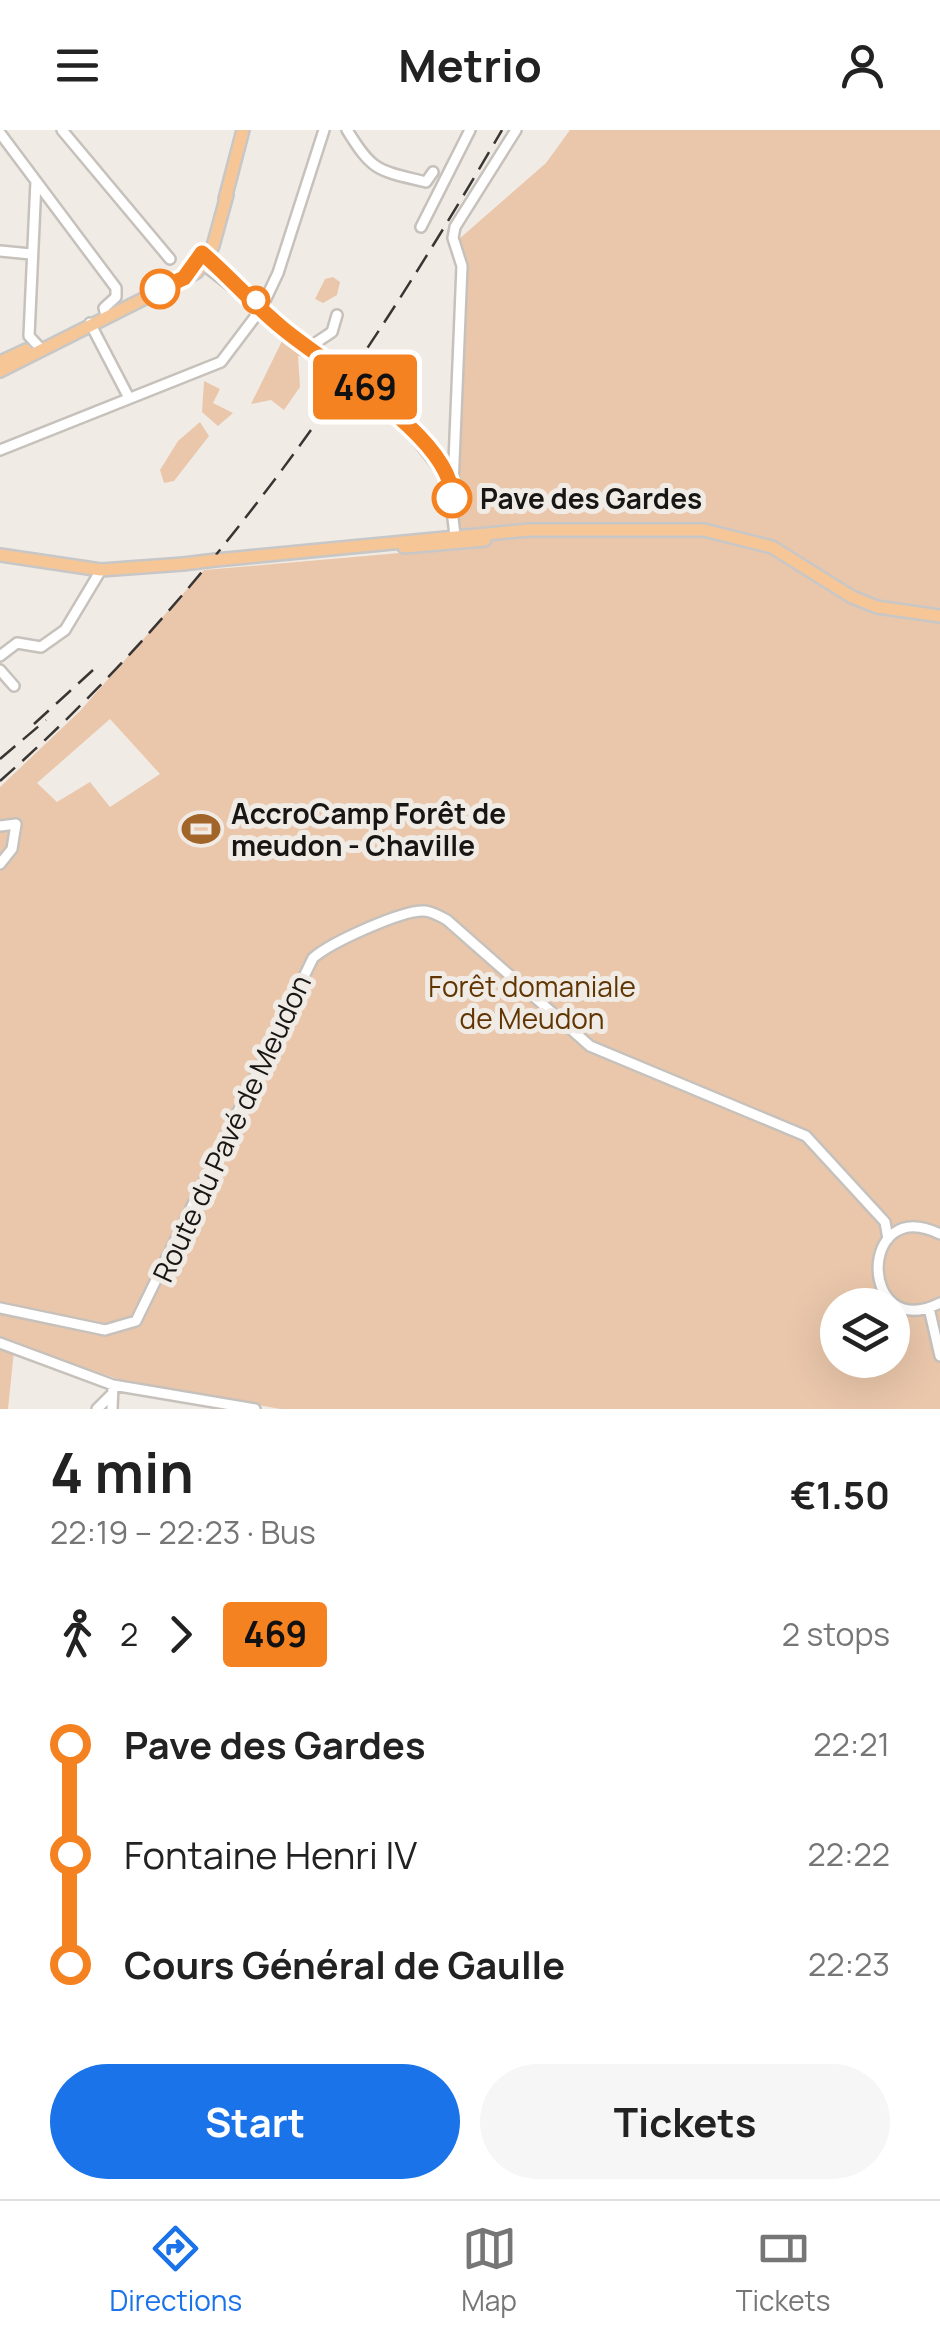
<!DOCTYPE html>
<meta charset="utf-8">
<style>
:root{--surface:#fff;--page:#f6f6f6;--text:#222;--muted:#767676;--line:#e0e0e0;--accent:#1a73e8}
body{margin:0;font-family:Manrope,sans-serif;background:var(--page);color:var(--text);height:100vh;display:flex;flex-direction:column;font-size:38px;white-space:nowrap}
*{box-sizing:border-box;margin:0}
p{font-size:32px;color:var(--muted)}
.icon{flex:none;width:55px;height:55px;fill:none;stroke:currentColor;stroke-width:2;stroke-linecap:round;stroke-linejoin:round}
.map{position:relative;height:1279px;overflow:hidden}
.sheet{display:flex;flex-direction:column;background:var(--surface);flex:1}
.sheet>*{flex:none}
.badge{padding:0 20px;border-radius:8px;font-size:35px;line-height:65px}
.fabs{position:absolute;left:820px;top:1158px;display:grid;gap:20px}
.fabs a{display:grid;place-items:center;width:90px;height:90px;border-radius:50%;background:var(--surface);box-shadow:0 10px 40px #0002;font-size:50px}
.map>.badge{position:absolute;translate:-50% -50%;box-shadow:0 0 0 5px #fff}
.legs{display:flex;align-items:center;gap:15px;height:110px;padding:0 50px;font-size:32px}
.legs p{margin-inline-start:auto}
.headline{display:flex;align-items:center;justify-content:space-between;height:170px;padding:0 50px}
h1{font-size:55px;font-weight:700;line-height:75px}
.primary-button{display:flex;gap:20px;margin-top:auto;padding:20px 50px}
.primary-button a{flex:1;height:115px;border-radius:60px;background:var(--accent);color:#fff;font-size:40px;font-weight:700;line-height:115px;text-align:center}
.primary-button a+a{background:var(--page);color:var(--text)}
ul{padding:0 50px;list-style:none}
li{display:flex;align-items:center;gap:35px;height:110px;font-size:38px}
li i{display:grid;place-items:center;width:15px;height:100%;margin:0 12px;background:currentColor}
li i::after{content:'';width:25px;height:25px;margin:-12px;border:8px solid;border-radius:50%;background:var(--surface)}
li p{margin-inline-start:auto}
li:first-child i{background:linear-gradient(#0000 50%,currentColor 0)}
li:last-child i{background:linear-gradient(currentColor 50%,#0000 0)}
header{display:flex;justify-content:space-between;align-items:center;height:130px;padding:0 50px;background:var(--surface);font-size:45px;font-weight:700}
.tabs{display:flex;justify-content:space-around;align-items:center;height:140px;border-top:2px solid var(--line);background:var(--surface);font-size:28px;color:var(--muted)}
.tabs a{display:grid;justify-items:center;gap:5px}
.tabs .selected{color:var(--accent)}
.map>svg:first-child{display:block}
.green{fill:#eac7ab;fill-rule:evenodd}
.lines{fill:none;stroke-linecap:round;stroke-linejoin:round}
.minor-tunnel{stroke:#d0cbc6;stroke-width:9;stroke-dasharray:9 4.5;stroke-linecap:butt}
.minor-casing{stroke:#c7c1bc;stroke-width:14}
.major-casing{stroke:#c8c7c7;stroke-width:16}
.minor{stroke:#fff;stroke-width:9}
.major{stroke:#f7c697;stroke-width:11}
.rail{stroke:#383533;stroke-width:2.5;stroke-dasharray:20 10;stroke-linecap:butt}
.major-bridge-casing{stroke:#c8c7c7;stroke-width:16;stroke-linecap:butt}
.major-bridge{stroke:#f7c697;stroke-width:11}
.line-1-casing{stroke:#fff;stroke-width:22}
.line-1{stroke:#f58220;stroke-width:15}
.stop-1-dot{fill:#fff;stroke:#f58220;stroke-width:5}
.labels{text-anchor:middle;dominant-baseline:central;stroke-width:10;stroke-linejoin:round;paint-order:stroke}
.stop-label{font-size:28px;font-weight:bold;fill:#181614;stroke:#f1ebe6;text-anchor:start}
.poi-label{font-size:28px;font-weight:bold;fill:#181614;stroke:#f1ebe6;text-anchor:start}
.park-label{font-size:28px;fill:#603502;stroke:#f1ebe6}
.street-label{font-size:28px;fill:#181614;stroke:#f1ebe6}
</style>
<header><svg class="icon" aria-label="menu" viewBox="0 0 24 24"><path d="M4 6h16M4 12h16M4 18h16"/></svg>Metrio<svg class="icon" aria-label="person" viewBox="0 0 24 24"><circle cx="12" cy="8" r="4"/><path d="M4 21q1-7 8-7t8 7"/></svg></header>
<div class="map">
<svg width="940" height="1279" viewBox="0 0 940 1279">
<rect width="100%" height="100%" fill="#f1ebe6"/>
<path class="green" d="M570 0H940V1279H280L121 1250 0 1209V657L80 581 204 440 456 418 455 327 466 127 459 109 546 33ZM110 589 160 644 110 677 90 652 57 672 37 653ZM838 1175H892V1230H838Z
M333 147 340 152 337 165 323 173 315 169 325 149Z
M283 209 319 229 298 226 300 257 284 280 271 270 251 274Z
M204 251 220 259 213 273 233 283 218 296 202 282Z
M200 292 209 306 174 351 164 353 160 340 178 311Z
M0 1218 14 1221 8 1279H0Z"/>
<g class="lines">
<path class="minor-tunnel" d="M327 231 370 261"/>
<g class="minor-casing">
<path id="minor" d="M62 0 170 129
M347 0C373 42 377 40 426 52L433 42
M0 3 116 158V167L104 178 106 185
M36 51 29 206 42 220
M421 97 470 0
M0 121 31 124
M205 126 266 185 327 231
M200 132 261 179
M90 193 129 268
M308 218 332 202 337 185
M370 261 391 277 451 353
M0 320 221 232 261 179 278 143 324 0
M455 405 452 381 462 136 453 108 455 97 516 0
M0 526 17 513 41 517 65 500 101 440
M0 540 14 556
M0 696 16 694 12 719 0 734
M940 1104C857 1063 858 1214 940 1173
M0 1178 105 1200 136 1191 313 828C330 813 403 779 425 781 433 782 440 786 447 790L590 916 806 1006 885 1092 888 1109
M929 1178 940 1226
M0 1213 113 1255 255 1279
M97 1279 110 1266
M112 1279 113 1255"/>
</g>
<g class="major-casing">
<path id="major" d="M225 69 243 0
M0 232 26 220
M0 241 197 142 213 116 227 65
M404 417 485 410
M0 425 101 440 183 434
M216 430 528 400H704L772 417 852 467 877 477 940 486"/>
</g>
<use href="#minor" class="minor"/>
<use href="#major" class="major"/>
<path class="rail" d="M34 594 93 540
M0 629 46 590
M0 651C208 468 364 238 502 0"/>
<g class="major-bridge-casing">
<path id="major-bridge" d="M183 434 216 430"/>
</g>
<use href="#major-bridge" class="major-bridge"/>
</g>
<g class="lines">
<g class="line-1-casing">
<path id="line-1" d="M160 159 184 148 202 123C230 147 253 174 281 197 323 233 454 308 452 368"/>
</g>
<use href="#line-1" class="line-1"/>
</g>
<defs>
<g id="stadium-bare" transform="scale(3)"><path d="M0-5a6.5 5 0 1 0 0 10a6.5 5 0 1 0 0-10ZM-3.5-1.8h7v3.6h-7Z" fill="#a26529" stroke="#f1ebe6" stroke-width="2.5" paint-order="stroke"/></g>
</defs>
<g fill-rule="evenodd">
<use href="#stadium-bare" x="201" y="699"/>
</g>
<g class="stop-1-dot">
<circle cx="160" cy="159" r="18"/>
<circle cx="256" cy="170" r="12"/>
<circle cx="452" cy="368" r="18"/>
</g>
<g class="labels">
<g class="stop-label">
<text x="480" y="368">Pave des Gardes</text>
</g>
<g class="poi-label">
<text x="231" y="683">AccroCamp Forêt de<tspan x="231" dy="32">meudon - Chaville</tspan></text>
</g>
<g class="park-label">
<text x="532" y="856">Forêt domaniale<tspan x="532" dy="32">de Meudon</tspan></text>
</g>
<g class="street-label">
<text transform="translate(231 998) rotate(-65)">Route du Pavé de Meudon</text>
</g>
</g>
</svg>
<div class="fabs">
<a><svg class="icon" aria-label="layers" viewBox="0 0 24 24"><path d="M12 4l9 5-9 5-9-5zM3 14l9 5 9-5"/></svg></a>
</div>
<b class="badge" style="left:365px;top:257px;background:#f58220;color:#111">469</b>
</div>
<section class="sheet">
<div class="headline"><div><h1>4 min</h1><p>22:19 – 22:23 · Bus</p></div><b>€1.50</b></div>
<div class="legs"><svg class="icon" aria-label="walk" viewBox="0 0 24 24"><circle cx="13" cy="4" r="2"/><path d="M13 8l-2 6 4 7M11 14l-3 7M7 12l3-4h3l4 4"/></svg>2<svg class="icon" aria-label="forward" viewBox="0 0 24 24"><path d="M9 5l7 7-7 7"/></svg><b class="badge" style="background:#f58220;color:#111">469</b><p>2 stops</p></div>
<ul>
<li><i style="color:#f58220"></i><b>Pave des Gardes</b><p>22:21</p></li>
<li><i style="color:#f58220"></i><span>Fontaine Henri IV</span><p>22:22</p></li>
<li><i style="color:#f58220"></i><b>Cours Général de Gaulle</b><p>22:23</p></li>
</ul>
<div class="primary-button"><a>Start</a><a>Tickets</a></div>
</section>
<nav class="tabs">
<a class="selected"><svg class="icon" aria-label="directions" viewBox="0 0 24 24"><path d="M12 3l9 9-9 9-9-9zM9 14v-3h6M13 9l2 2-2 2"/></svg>Directions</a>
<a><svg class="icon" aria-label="map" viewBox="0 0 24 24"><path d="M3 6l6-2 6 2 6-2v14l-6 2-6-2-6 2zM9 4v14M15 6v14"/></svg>Map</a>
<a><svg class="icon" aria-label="tickets" viewBox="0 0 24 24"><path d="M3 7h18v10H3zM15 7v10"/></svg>Tickets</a>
</nav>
